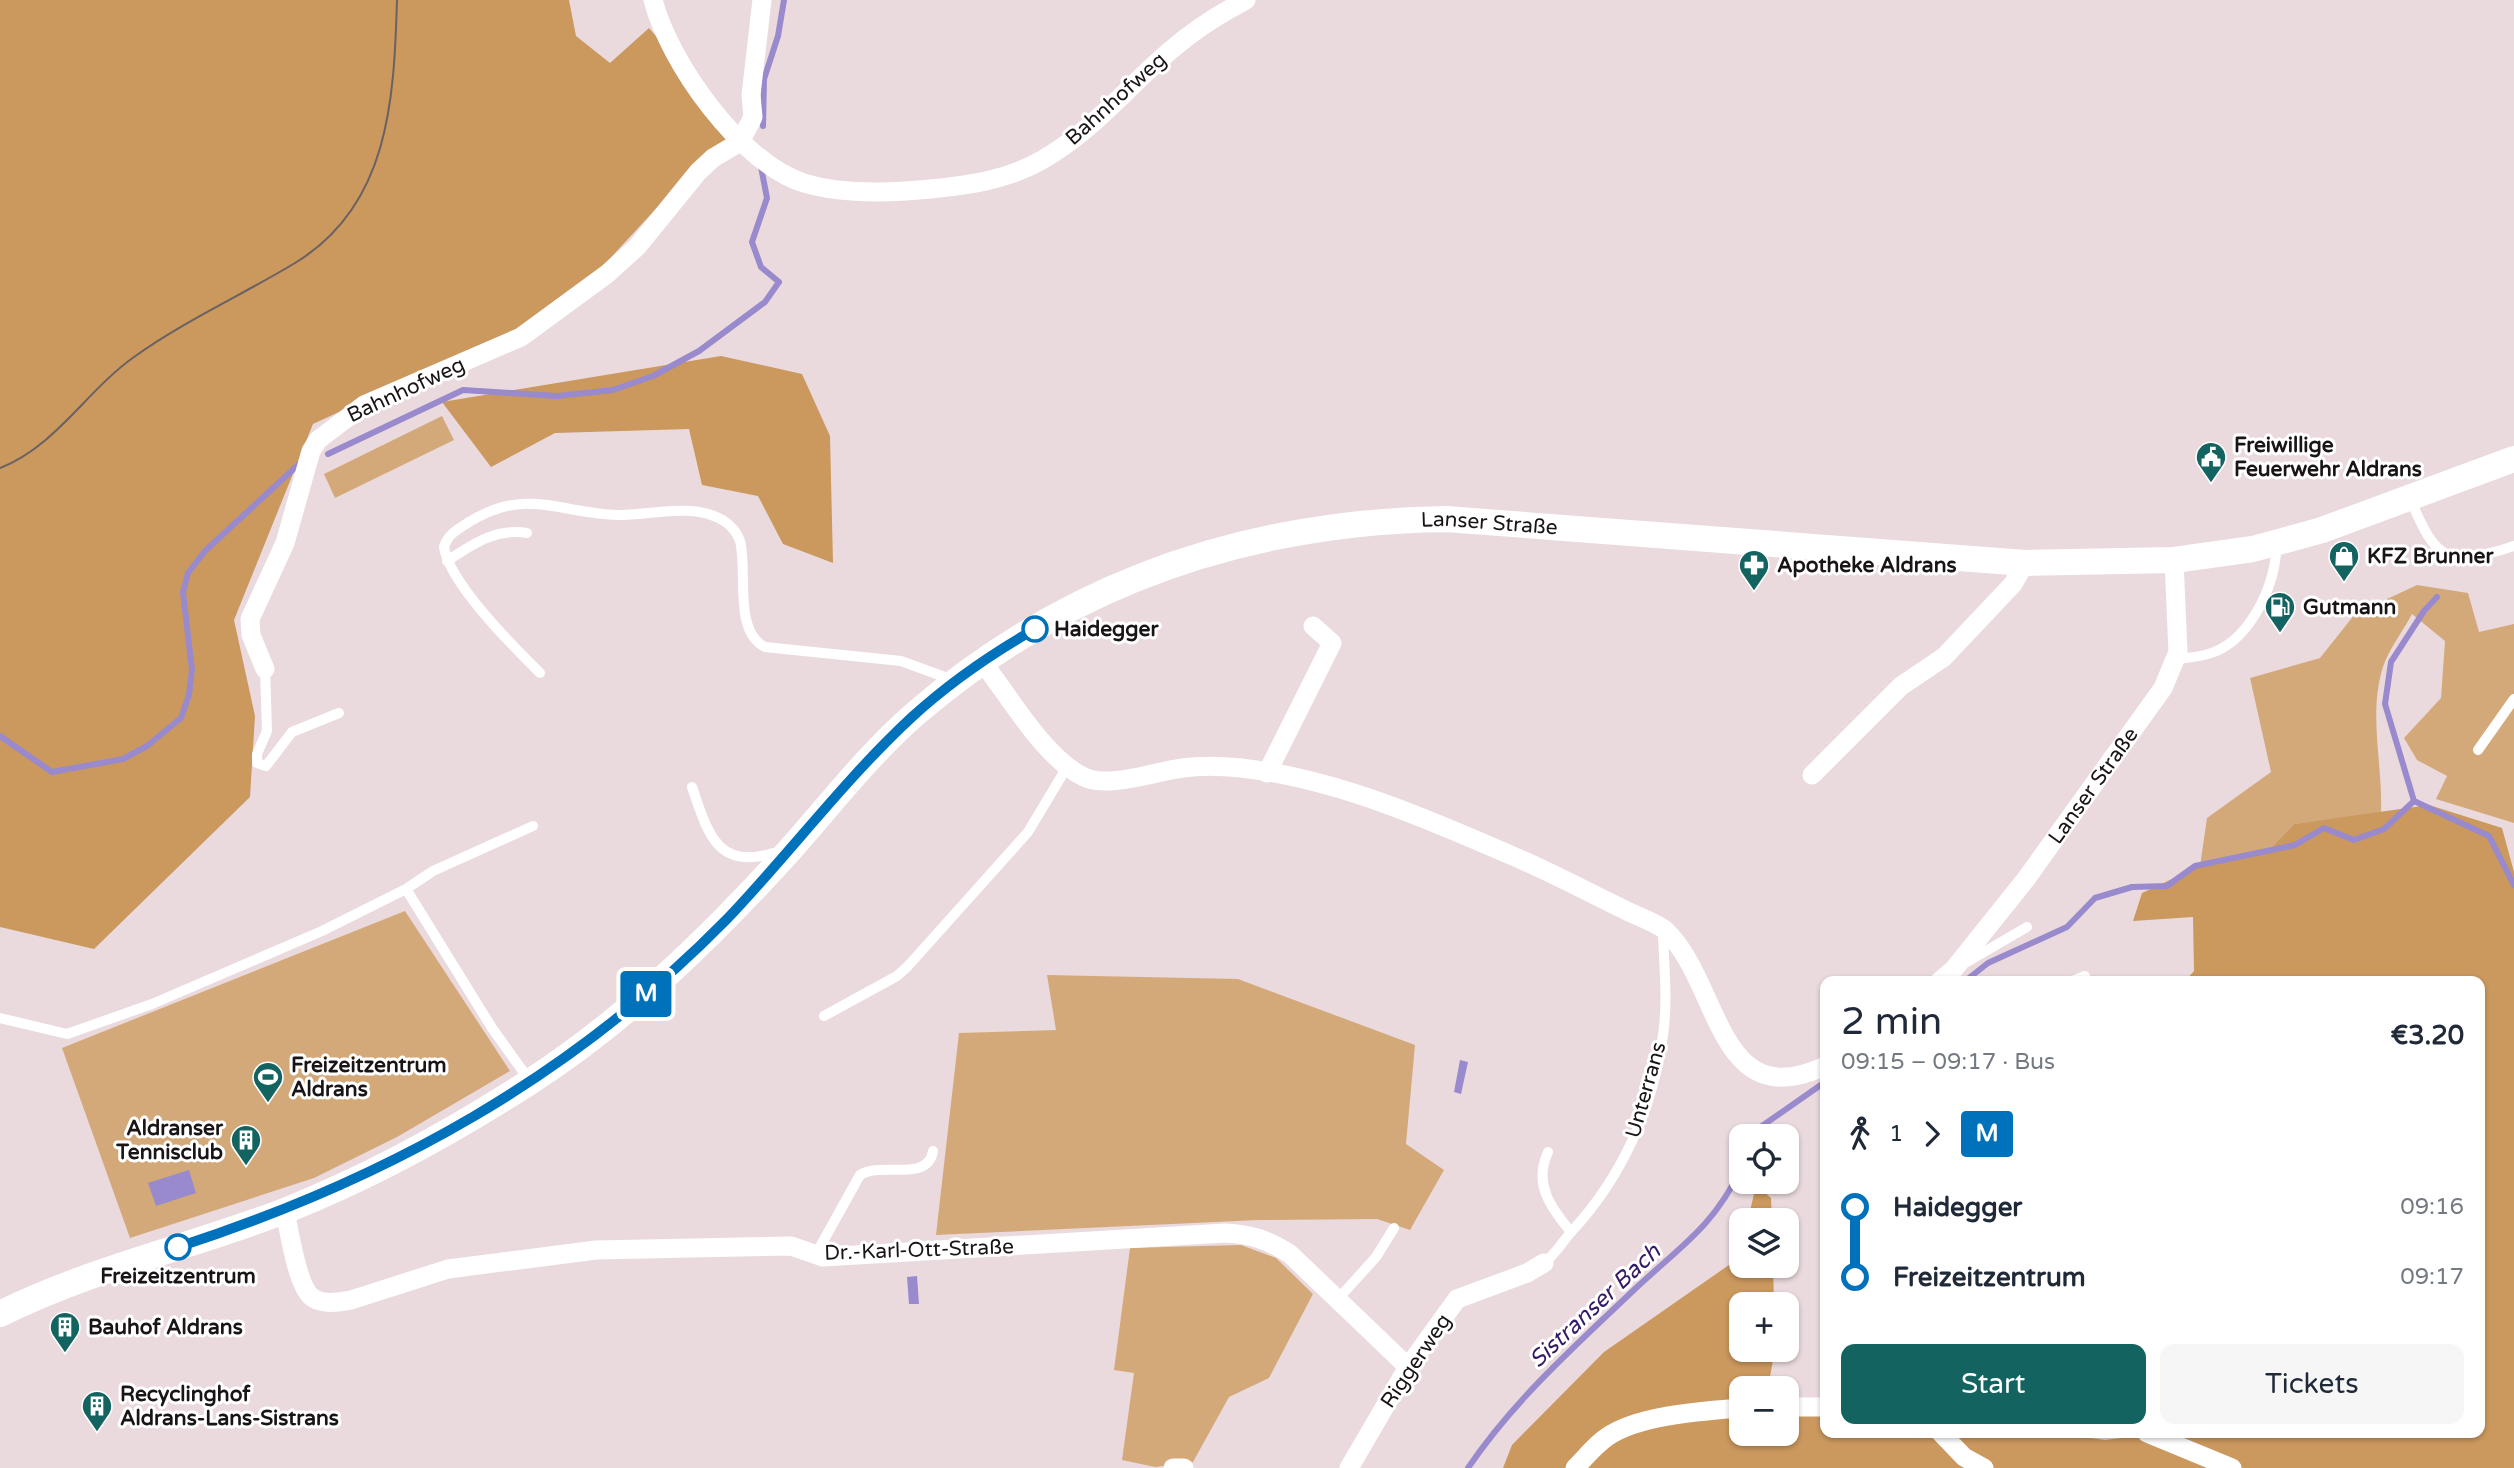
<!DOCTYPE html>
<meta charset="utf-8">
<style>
:root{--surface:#fff;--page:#f6f6f7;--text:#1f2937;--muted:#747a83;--accent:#136360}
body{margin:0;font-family:"Varela Round",sans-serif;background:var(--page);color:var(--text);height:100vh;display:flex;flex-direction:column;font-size:26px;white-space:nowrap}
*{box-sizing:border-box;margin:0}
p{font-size:23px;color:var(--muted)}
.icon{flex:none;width:38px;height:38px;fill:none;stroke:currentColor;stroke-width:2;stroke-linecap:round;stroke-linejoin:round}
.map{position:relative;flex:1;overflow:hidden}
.panel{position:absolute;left:1820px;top:976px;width:665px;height:462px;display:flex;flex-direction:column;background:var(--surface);border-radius:14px;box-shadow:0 2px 5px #0004}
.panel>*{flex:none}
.badge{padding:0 14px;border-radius:5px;font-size:24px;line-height:46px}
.fabs{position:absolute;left:1729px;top:1124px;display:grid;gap:14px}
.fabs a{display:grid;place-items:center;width:70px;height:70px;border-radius:14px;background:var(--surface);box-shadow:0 2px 5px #0004;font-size:35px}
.map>.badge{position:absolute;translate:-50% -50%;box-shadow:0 0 0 4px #fff}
.legs{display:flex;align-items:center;gap:10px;height:77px;padding:0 21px;font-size:23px}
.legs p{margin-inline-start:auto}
.overview{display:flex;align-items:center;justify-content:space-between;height:119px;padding:0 21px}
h1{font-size:38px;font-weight:600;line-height:52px}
.primary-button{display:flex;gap:14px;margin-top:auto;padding:14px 21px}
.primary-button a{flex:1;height:80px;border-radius:14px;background:var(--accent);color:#fff;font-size:28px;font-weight:600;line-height:80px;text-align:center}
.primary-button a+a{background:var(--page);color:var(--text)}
ul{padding:0 21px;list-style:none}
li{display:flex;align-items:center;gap:24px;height:70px;font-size:26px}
li i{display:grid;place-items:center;width:10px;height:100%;margin:0 9px;background:currentColor}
li i::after{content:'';width:18px;height:18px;margin:-9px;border:5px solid;border-radius:50%;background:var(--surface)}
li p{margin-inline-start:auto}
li:first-child i{background:linear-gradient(#0000 50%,currentColor 0)}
li:last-child i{background:linear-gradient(currentColor 50%,#0000 0)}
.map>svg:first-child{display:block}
.green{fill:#d4a97a}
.forest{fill:#cb985e}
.water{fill:#988acc}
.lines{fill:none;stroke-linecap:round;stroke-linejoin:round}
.stream{stroke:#988acc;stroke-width:6}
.service{stroke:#fff;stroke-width:10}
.minor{stroke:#fff;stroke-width:19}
.secondary{stroke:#fff;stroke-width:26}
.tram{stroke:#6a6163;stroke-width:2}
.line-1-casing{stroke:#fff;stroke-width:16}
.line-1{stroke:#0072bc;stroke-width:10}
.stop-1-dot{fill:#fff;stroke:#0072bc;stroke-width:3.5}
.labels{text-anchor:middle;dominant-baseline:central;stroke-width:6;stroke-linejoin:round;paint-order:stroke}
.street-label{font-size:21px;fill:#191415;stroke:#fff}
.poi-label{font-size:21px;font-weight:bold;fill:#191415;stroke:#fff;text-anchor:start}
.stop-label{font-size:21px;font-weight:bold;fill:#191415;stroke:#fff;text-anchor:start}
.water-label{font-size:23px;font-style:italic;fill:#331865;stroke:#fff}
</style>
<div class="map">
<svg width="2514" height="1468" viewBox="0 0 2514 1468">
<rect width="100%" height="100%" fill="#eadade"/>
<path class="green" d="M442 416 454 440 335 498 324 474Z
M2417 585 2468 593 2479 632 2514 624V823L2436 799 2447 776 2417 760 2404 738 2441 698 2445 641 2412 614C2403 631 2389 649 2383 667 2368 714 2383 764 2381 813L2294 824 2267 852 2200 866 2207 818 2271 772 2250 678 2320 658 2355 614Z
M405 911 510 1071 397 1137 314 1178 130 1238 62 1048Z
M1047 975 1238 979 1415 1045 1406 1144 1444 1170 1410 1230 1377 1219 1258 1220 936 1235 959 1033 1056 1030Z
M1241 1245 1276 1258 1313 1294 1269 1378 1229 1397 1193 1462 1155 1467 1122 1460 1134 1373 1114 1370 1130 1248Z"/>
<path class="forest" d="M0 0H569L576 36 610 63 649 28 737 131 702 159 590 280 512 332 313 424 234 620 255 716 250 797 94 949 0 927Z
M721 356 802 374 830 436 833 563 783 544 758 496 702 485 689 429 555 433 491 467 442 402Z
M2429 805 2502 828 2514 872V1468H1503L1512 1445 1604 1352 1739 1258 1741 1250V1265H1773L1774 1304H1741V1349H1775L1768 1388H1741V1433H1787V1414H1825V1433H2055L2105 1440 2159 1433H2480V982H2184L2194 971 2193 917 2133 921 2142 893 2200 866 2267 852 2294 824Z
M1756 1185 1771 1198 1772 1220H1748Z"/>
<path class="water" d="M1460 1060 1468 1062 1461 1094 1454 1092Z
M189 1170 196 1193 156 1206 148 1183Z
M917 1276 919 1304H909L907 1277Z"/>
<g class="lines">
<path class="stream" d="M763 126 764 79 778 36 784 0
M328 454 463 390 557 396 613 390 653 376 699 351 765 302 779 282 761 267 752 242 767 198 761 167
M0 736 52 772 123 759 147 746 181 718 189 695 192 670 183 592 188 573 205 551 299 464
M2414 801 2489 836 2514 885
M1964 982 1988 963 2067 927 2095 898 2132 887 2167 886 2195 866 2295 845 2324 828 2354 840 2384 829 2414 801 2385 704 2391 662 2424 611 2437 597
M1757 1136 1762 1126 1825 1082
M1468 1468C1514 1400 1576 1345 1636 1288 1681 1246 1713 1227 1741 1169"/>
<path class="service" d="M2410 498C2436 561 2446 568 2514 546
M447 561C473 544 495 528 527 533
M2176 659C2188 658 2202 657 2214 652 2251 638 2278 581 2276 544
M265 669 267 731 257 754V763L266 766 292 732 339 713
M540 673C514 647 449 583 444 547 448 534 458 529 469 522 528 486 559 514 619 515 648 515 687 505 714 516 727 521 735 528 740 541 748 572 733 631 765 647L901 661 953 680
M2478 750 2514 699
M692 787C707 830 716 871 773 853L778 856
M406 889 492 1028 530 1081
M1967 962 2027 927
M2070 982 2085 976
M824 1016 897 976 908 966 1028 832 1067 767
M0 1018 67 1034 152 1004 322 931 406 889 433 871 533 826
M1548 1152C1533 1184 1551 1208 1571 1232
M816 1254 860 1175C881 1161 928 1183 933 1151
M1544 1263C1556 1254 1562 1242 1572 1231 1622 1177 1653 1108 1663 1035 1668 1001 1664 966 1663 933
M1338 1299 1376 1257 1394 1228"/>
<g class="minor">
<path d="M653 0C669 62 740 163 804 183 843 195 890 193 930 189 970 185 1007 180 1042 160 1093 131 1127 87 1171 50 1194 30 1219 14 1246 0"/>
<path d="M983 663C1010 697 1045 759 1084 777 1108 789 1156 771 1183 768 1202 765 1222 766 1241 768 1338 779 1433 821 1522 860 1558 876 1592 894 1627 911 1639 917 1655 922 1665 930 1721 982 1716 1117 1825 1066"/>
<path d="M265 669 251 635 250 619 285 543 311 451 318 440 364 405 521 337 607 274 637 247 698 172 713 158 740 142 753 117 751 95 762 0"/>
<path d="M1267 773 1332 643 1313 626"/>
<path d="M1812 775 1901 686 1944 657 2013 584 2025 563"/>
<path id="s1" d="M1939 982 1954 969 2026 879 2163 688 2178 652 2174 560"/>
<path d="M285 1211C289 1229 297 1288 313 1298 324 1305 339 1302 351 1300L448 1269 596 1250 791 1246 823 1257 1225 1233C1251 1234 1268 1240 1290 1254L1408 1367"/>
<path d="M1787 1407H1825"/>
<path d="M1941 1433 1964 1457 1984 1468"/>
<path d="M2147 1433 2232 1468"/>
<path d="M1173 1468H1184"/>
<path d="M1349 1468 1408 1367 1457 1299 1527 1273 1544 1263"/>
<path d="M1575 1468C1585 1458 1595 1445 1607 1437 1638 1415 1704 1411 1741 1408"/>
</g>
<path class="secondary" id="s2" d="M0 1314C92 1268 192 1247 287 1210 372 1176 452 1132 528 1083 626 1020 710 938 788 852 829 806 868 755 915 714 1067 583 1246 522 1446 519L2025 563 2174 560 2253 549 2322 530 2514 459"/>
<path class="tram" d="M0 468C56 446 86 391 134 357 184 321 242 295 295 263 389 206 394 101 397 0"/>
</g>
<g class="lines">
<g class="line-1-casing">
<path id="line-1" d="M178 1247C388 1179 572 1077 727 919 790 853 845 779 912 717 948 684 993 653 1035 629"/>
</g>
<use href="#line-1" class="line-1"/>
</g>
<defs>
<g id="civic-pin" transform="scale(1.575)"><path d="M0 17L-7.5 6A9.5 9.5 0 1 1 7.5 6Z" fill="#136360" stroke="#fff"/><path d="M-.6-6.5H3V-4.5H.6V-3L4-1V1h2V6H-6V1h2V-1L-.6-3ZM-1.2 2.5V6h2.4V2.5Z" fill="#fff"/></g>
<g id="shop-pin" transform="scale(1.575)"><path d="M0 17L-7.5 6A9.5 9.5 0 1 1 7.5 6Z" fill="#136360" stroke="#fff"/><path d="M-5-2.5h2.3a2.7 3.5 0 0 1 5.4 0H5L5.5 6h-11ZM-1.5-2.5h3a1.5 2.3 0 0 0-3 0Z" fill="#fff"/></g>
<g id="pharmacy-pin" transform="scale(1.575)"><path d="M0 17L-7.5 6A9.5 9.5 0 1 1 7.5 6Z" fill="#136360" stroke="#fff"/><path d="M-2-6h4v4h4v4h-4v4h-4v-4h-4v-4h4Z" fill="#fff"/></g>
<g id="fuel-pin" transform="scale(1.575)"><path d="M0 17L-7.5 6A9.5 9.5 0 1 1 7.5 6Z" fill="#136360" stroke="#fff"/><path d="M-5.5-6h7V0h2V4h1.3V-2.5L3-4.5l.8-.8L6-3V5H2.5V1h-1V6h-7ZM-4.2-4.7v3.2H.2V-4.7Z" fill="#fff"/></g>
<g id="stadium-pin" transform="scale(1.575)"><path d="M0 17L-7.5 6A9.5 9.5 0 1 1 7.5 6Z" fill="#136360" stroke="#fff"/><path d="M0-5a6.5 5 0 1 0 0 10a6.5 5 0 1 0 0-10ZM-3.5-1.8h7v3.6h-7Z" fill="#fff"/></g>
<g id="building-pin" transform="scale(1.575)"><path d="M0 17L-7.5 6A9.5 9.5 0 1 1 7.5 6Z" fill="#136360" stroke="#fff"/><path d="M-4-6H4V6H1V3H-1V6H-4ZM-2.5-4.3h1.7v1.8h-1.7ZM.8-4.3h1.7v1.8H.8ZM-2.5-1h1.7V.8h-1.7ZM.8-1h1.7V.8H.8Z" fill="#fff"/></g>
</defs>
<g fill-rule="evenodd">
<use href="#civic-pin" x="2211" y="457"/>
<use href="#shop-pin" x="2344" y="556"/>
<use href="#pharmacy-pin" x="1754" y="565"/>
<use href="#fuel-pin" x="2280" y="607"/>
<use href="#stadium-pin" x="268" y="1077"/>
<use href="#building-pin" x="246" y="1140"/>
<use href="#building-pin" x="65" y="1327"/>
<use href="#building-pin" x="97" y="1406"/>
</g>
<g class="stop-1-dot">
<circle cx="1035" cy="629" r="12"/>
<circle cx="178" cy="1247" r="12"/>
</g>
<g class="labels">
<g class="street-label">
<text transform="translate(1116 99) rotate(-42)">Bahnhofweg</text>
<text transform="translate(406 390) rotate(-25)">Bahnhofweg</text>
<text stroke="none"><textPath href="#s2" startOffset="1736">Lanser Straße</textPath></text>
<text stroke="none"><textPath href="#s1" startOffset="250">Lanser Straße</textPath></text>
<text transform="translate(1646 1090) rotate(-74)">Unterrans</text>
<text transform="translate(919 1250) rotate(-2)">Dr.-Karl-Ott-Straße</text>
<text transform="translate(1416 1361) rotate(-56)">Riggerweg</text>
</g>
<g class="poi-label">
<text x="2234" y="445">Freiwillige<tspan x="2234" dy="24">Feuerwehr Aldrans</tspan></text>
<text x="2367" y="556">KFZ Brunner</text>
<text x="1777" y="565">Apotheke Aldrans</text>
<text x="2303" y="607">Gutmann</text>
<text x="291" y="1065">Freizeitzentrum<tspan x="291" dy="24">Aldrans</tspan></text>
<text x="223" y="1128" text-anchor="end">Aldranser<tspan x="223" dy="24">Tennisclub</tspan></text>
<text x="88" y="1327">Bauhof Aldrans</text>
<text x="120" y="1394">Recyclinghof<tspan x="120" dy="24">Aldrans-Lans-Sistrans</tspan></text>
</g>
<g class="stop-label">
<text x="1054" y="629">Haidegger</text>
<text x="178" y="1276" text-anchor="middle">Freizeitzentrum</text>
</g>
<g class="water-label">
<text transform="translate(1595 1306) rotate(-43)">Sistranser Bach</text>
</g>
</g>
</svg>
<div class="fabs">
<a><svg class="icon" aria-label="locate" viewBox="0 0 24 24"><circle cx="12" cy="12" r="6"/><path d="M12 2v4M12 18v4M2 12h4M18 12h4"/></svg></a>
<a><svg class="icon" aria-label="layers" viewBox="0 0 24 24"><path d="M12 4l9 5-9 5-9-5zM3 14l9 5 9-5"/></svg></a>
<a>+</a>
<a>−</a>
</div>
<b class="badge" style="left:646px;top:994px;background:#0072bc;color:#fff">M</b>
<section class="panel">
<div class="overview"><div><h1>2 min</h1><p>09:15 – 09:17 · Bus</p></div><b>€3.20</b></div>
<div class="legs"><svg class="icon" aria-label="walk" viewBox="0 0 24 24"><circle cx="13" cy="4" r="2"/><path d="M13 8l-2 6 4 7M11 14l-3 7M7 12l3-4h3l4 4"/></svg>1<svg class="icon" aria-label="forward" viewBox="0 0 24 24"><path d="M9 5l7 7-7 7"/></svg><b class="badge" style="background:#0072bc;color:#fff">M</b></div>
<ul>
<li><i style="color:#0072bc"></i><b>Haidegger</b><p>09:16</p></li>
<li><i style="color:#0072bc"></i><b>Freizeitzentrum</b><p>09:17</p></li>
</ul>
<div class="primary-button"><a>Start</a><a>Tickets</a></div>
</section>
</div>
